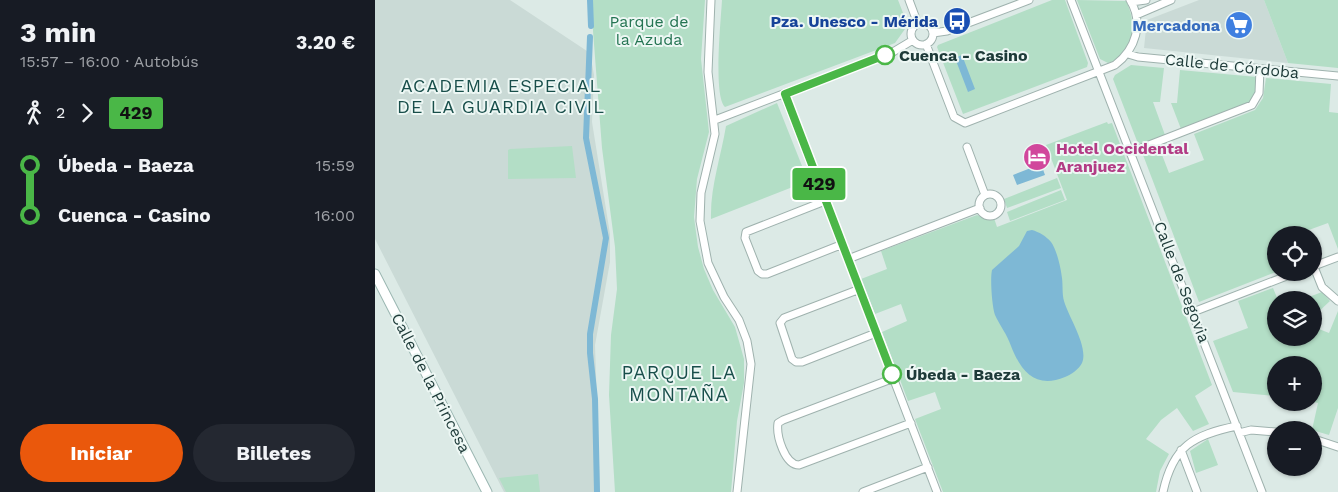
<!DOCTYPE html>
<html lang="es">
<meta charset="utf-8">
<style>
:root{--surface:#171b24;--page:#242831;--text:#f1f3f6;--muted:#9ea1a6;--accent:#ea580c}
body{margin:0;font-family:"Work Sans",sans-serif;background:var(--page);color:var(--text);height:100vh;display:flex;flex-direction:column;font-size:19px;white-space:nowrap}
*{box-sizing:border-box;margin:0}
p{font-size:16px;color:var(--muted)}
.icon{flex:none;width:28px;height:28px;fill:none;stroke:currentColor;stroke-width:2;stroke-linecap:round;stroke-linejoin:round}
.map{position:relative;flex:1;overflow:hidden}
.panel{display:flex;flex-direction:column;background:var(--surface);width:375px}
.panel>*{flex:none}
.badge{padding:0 10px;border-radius:4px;font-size:18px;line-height:32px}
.fabs{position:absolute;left:892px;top:226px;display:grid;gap:10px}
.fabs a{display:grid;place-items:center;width:55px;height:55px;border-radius:50%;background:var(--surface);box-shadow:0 1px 4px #0004;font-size:25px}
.map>.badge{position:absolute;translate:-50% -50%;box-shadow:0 0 0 2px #fff}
.legs{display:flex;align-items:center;gap:8px;height:55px;padding:0 20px;font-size:16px}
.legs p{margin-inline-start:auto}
.head{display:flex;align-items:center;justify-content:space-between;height:85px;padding:0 20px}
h1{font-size:28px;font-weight:700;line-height:38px}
.cta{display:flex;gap:10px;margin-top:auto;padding:10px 20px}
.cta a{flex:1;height:58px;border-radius:30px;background:var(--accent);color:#fff;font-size:20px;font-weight:700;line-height:58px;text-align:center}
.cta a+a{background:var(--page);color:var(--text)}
ul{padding:0 20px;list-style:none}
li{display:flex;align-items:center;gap:18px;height:50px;font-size:19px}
li i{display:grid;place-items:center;width:8px;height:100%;margin:0 6px;background:currentColor}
li i::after{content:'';width:12px;height:12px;margin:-6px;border:4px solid;border-radius:50%;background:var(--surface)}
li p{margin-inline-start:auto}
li:first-child i{background:linear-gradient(#0000 50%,currentColor 0)}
li:last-child i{background:linear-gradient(currentColor 50%,#0000 0)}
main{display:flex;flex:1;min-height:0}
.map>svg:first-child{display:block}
.built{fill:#cadad6}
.green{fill:#b3dec6}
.water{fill:#7eb8d5}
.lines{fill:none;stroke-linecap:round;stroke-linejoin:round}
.canal{stroke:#7eb8d5;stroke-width:6}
.street-casing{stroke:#9fb2ae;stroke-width:9}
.secondary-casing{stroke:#9bb7b2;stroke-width:11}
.street{stroke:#fff;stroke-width:7}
.secondary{stroke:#fff;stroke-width:9}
.line-1-casing{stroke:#fff;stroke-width:11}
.line-1{stroke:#4ab747;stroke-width:8}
.stop-1-dot{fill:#fff;stroke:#4ab747;stroke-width:2.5}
.labels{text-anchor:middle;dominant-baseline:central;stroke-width:4;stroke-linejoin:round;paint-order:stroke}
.park-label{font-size:16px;fill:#247452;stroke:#edf7f4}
.transit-label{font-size:16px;font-weight:bold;fill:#164399;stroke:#edf7f4;text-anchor:end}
.shop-label{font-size:16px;font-weight:bold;fill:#366cbe;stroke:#edf7f4;text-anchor:end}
.stop-label{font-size:16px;font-weight:bold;fill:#1d3a38;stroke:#edf7f4;text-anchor:start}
.street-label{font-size:16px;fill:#1d3a38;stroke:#edf7f4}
.hotel-label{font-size:16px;font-weight:bold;fill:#b23c85;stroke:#edf7f4;text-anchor:start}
.neighbourhood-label{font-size:18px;letter-spacing:1px;fill:#184e4a;stroke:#edf7f4}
.quarter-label{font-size:19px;letter-spacing:1px;fill:#184e4a;stroke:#edf7f4}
</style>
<main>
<section class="panel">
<div class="head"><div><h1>3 min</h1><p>15:57 – 16:00 · Autobús</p></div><b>3.20 €</b></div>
<div class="legs"><svg class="icon" aria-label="walk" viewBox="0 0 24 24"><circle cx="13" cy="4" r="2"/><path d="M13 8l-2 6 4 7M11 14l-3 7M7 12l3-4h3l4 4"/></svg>2<svg class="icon" aria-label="forward" viewBox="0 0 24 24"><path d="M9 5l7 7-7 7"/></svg><b class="badge" style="background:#4ab747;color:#111">429</b></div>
<ul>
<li><i style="color:#4ab747"></i><b>Úbeda - Baeza</b><p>15:59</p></li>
<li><i style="color:#4ab747"></i><b>Cuenca - Casino</b><p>16:00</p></li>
</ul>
<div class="cta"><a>Iniciar</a><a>Billetes</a></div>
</section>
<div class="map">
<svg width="963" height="492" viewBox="0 0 963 492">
<rect width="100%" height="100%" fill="#dceae6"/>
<path class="built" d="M0 0H135L215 53 219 75 217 122 235 234V262L220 345 225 492H129L0 239Z
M824 0H889L913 63 769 48 772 20Z"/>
<path class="green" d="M218 0H330L326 59 334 132 322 179 319 217 323 247 329 269 338 290 360 327 369 359V383L362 421 356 492H240L234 395 236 335 242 289 240 247 227 148 218 31Z
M347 0H523L530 18V29L520 43 350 107C338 96 346 19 347 0Z
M677 0H690L713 63 712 67 588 114 562 47 563 45Z
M702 0 751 1C762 22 761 56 733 63L725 59Z
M889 0H963V68L913 63Z
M756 65 789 68 785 102H778L790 135 766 144 762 141 738 79 740 75Z
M805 70 882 77 880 94 875 102 806 129 796 103H802Z
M891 78 956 84 954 112 963 113V249L953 223 920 235H901V272L824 302 768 155 784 147 794 173 829 160 819 134 880 110 888 98Z
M402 103 433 181 336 219C335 187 346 157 351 126Z
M732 122 733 124 737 123 837 385 820 396 834 424 818 431 802 408 786 420 771 439 794 454 785 471 781 492H568L540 419 566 409 560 392 533 401 507 332 532 321 526 304 500 314 486 279 512 269 506 251 602 215 611 219 619 218 622 227 692 200 671 145Z
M197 146 201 178 133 179V150L135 149Z
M682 178 686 188 632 208 629 199Z
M686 190 690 200 635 221 632 212Z
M898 288 903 300 901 338H939V327L954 333 963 311V408L954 435 937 430 943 403 939 402V365H901V396L858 392 838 341 873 328 863 301Z
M947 292 955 301 939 316V300H926Z
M833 439 843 465 821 473 815 451Z
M163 474 165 492H131L124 478Z"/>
<path class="water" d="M587 55 600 89 593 92 580 58Z
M666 164 670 175 642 185 638 175Z
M657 230C664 232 671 236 676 242 682 250 686 269 687 278 688 286 687 294 689 301 693 316 714 347 707 363 704 369 696 375 690 377 661 389 646 372 636 346 632 334 625 326 620 315 617 306 615 279 617 270L644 246 652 231Z"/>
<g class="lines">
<path class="canal" d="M215 0 216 26
M215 37 211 138 231 238 215 334V353L220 399 222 492"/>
<g class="street-casing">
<path id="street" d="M336 0 333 72 340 134 326 193 325 221 333 263 349 297 364 320 372 341 376 364 362 492
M534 0 543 24
M696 0 887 492
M756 2 771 0
M761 15 796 0
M536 34a11 11 0 1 1 22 0a11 11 0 1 1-22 0Z
M558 33 572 31 654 0
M551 44 579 117 590 123 740 65C761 49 769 23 755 0
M753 54 763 57 963 76
M409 94 562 492
M340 120 518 52 538 40
M592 147 610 195
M756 152 877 105 884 93 885 69
M604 205a11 11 0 1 1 22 0a11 11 0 1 1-22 0Z
M450 201 371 232 370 238 383 271 387 274H392L468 244
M473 259 605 208
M939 266 963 257
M939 267 947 287 963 301
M485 289 409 318 405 323 417 359 421 362H427L501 333
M818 312 922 272
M519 378 408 420 403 423C401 436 410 465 424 465L536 423
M864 433 876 430 901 432
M939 439 963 447
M806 450 822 492
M488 492 553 467
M788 492C798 446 818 435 862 426"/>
</g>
<g class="secondary-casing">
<path id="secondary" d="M0 274 112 492"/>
</g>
<use href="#street" class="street"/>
<use href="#secondary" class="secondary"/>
</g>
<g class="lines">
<g class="line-1-casing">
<path id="line-1" d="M510 55 410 94 517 374"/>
</g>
<use href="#line-1" class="line-1"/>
</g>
<defs>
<g id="bus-disc" transform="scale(1.4375)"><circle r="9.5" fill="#1a4fb4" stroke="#edf7f4"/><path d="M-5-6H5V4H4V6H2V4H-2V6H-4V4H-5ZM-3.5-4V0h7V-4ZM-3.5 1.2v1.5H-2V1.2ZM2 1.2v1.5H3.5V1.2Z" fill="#fff"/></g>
<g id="supermarket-disc" transform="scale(1.4375)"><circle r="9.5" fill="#3f7fe0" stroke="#edf7f4"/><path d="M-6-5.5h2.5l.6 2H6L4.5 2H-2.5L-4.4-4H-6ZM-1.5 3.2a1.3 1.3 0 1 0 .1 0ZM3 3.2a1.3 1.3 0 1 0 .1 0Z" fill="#fff"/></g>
<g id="hotel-disc" transform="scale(1.4375)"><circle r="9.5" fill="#d1479c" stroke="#edf7f4"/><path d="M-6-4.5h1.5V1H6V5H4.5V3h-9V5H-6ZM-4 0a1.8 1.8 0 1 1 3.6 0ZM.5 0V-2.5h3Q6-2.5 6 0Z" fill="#fff"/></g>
</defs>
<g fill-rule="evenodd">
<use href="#bus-disc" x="582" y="21"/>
<use href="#supermarket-disc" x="864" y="25"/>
<use href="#hotel-disc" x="662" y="157"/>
</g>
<g class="stop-1-dot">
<circle cx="510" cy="55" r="9"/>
<circle cx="517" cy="374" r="9"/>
</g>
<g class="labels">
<g class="park-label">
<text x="274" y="21">Parque de<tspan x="274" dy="18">la Azuda</tspan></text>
</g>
<g class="transit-label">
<text x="563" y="21">Pza. Unesco - Mérida</text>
</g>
<g class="shop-label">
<text x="845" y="25">Mercadona</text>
</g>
<g class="stop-label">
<text x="524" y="55">Cuenca - Casino</text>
<text x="531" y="374">Úbeda - Baeza</text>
</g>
<g class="street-label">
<text transform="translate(857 66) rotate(6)">Calle de Córdoba</text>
<text transform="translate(807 282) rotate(69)">Calle de Segovia</text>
<text transform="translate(56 383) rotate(63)">Calle de la Princesa</text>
</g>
<g class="hotel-label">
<text x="681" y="148">Hotel Occidental<tspan x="681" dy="18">Aranjuez</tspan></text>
</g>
<g class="neighbourhood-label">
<text x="126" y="85">ACADEMIA ESPECIAL<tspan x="126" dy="21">DE LA GUARDIA CIVIL</tspan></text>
</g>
<g class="quarter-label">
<text x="304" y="372">PARQUE LA<tspan x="304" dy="22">MONTAÑA</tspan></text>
</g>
</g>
</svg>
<div class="fabs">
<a><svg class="icon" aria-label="locate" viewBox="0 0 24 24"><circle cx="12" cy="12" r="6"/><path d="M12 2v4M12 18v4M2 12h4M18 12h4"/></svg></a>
<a><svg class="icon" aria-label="layers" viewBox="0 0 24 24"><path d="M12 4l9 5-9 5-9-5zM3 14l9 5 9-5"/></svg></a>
<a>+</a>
<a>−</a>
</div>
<b class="badge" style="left:444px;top:184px;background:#4ab747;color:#111">429</b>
</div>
</main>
